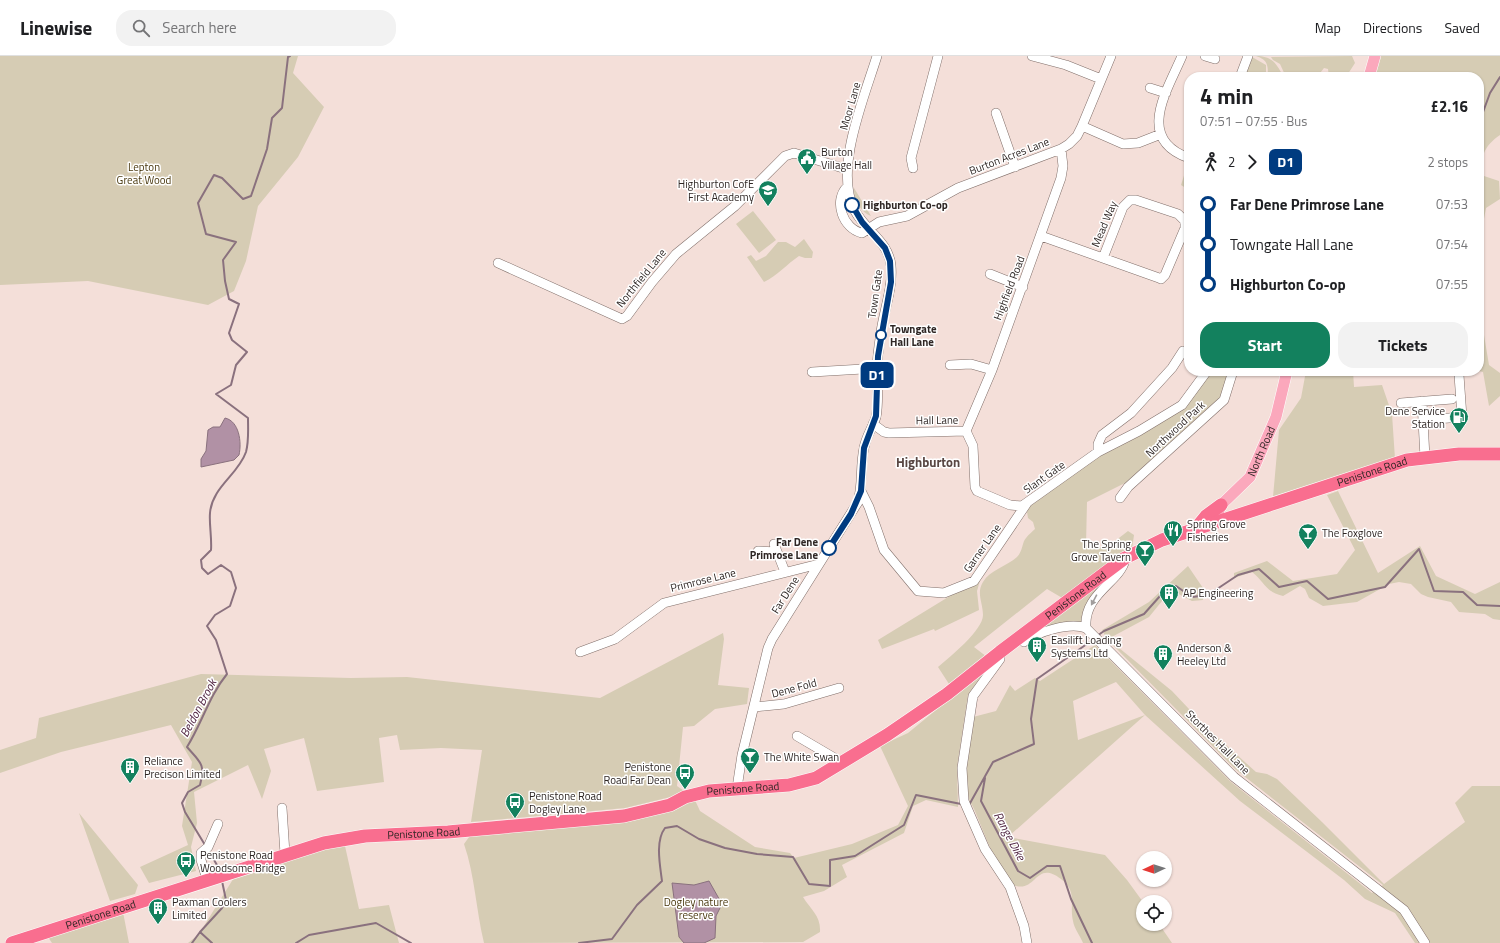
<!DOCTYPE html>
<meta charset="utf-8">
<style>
:root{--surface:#fff;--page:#f2f2f2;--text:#202124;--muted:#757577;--line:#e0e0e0;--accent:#13815e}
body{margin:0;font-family:"Titillium Web",sans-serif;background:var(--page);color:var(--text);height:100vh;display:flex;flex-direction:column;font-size:15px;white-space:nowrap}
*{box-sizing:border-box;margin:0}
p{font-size:13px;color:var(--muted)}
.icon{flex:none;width:22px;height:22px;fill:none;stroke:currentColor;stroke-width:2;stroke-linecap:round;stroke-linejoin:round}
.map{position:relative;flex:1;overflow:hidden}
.sheet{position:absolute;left:1184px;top:16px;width:300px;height:304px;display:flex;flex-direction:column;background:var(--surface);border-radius:16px;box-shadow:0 1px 3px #0004}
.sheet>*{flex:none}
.badge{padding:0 8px;border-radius:6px;font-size:14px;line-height:26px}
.needle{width:26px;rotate:266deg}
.fabs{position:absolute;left:1136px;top:795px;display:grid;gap:8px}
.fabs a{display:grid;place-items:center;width:36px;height:36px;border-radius:50%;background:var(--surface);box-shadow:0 1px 3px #0004;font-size:20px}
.map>.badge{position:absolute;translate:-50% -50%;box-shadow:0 0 0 2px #fff}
.legs{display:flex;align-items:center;gap:6px;height:44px;padding:0 16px;font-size:13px}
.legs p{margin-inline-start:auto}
.headline{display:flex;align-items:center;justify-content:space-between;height:68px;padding:0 16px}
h1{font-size:22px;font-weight:700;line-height:30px}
.primary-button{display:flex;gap:8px;margin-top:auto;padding:8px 16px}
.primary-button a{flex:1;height:46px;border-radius:16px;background:var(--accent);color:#fff;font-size:16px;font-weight:700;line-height:46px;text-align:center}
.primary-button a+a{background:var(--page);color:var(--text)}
ul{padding:0 16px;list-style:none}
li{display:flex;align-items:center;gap:14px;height:40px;font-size:15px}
li i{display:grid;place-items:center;width:6px;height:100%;margin:0 5px;background:currentColor}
li i::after{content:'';width:10px;height:10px;margin:-5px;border:3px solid;border-radius:50%;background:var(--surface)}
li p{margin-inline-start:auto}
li:first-child i{background:linear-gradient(#0000 50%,currentColor 0)}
li:last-child i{background:linear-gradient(currentColor 50%,#0000 0)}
header{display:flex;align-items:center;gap:24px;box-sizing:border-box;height:56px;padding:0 20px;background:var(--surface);border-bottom:1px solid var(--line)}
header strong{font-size:19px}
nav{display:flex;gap:22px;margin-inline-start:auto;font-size:14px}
.search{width:280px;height:36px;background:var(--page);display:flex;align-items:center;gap:10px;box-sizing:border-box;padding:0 14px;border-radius:16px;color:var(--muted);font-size:15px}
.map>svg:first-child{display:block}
.green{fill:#d6ccb4;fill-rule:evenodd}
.water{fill:#b191a5;stroke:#8a717e}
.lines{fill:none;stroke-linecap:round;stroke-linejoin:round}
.stream{stroke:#8a717e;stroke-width:2}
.minor-casing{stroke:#816f6a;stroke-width:10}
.major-casing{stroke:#fff;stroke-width:12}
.highway-casing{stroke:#fff;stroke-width:14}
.minor{stroke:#fff;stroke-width:9}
.major{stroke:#fba8bc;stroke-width:11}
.highway{stroke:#f96e8f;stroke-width:13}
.oneway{fill:#a19d9c}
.line-1-casing{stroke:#fff;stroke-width:9}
.line-1{stroke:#003b80;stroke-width:6}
.stop-1-dot{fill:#fff;stroke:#003b80;stroke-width:2}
.labels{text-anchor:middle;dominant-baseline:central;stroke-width:3;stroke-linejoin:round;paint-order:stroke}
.street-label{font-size:11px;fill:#2e2624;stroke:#fff}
.poi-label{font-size:11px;fill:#2e2624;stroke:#fff;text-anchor:start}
.park-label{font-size:11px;fill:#49380e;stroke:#fff}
.stop-label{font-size:11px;font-weight:bold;fill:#2e2624;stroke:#fff;text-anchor:start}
.water-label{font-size:12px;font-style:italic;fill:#4f2340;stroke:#fff}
.quarter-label{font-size:13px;font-weight:bold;fill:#594743;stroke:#fff}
</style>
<header>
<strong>Linewise</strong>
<div class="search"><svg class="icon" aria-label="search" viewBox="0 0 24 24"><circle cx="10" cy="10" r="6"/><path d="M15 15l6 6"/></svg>Search here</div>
<nav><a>Map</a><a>Directions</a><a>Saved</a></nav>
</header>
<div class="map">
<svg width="1500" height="887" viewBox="0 0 1500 887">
<rect width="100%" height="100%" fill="#f4dfd9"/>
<path class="green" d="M0 0H298L293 17 324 51 298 101 258 150 246 205 234 235 208 249 88 225 0 229Z
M1256 0C1273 0 1276 8 1284 21H1268C1268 9 1268 4 1256 0Z
M1352 0 1355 7 1346 21H1329L1328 13 1324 12 1317 21H1286L1280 8 1273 4 1271 1Z
M1379 0H1500V79C1484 90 1481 100 1481 119L1499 125 1500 143 1486 152 1479 190V21H1373Z
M1252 1 1266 9V21H1243Z
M1188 107H1189V134L1181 129Z
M854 132 871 160C860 156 853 143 854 132Z
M753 155 776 184 759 197 736 168Z
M804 183 813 196 812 202H805L799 200C787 208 777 220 764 226L747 201 751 199 756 205 766 200 778 186H786L795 191Z
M1479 208 1484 244 1483 273 1489 309 1500 317V340L1489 350 1483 316 1479 315V264L1482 255 1479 239Z
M1210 315H1232L1222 342 1127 426 1087 446 1086 489 1106 492 1128 475 1134 479 1132 493 1064 543 1047 533 974 591 987 601 949 628 938 611C950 601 983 574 983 559 983 547 976 537 983 526 990 514 1007 510 1017 501 1023 495 1022 486 1026 482 1029 478 1032 476 1035 473L1033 466 1028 462 1027 456 1030 450 1100 400 1147 375 1164 363Z
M1306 315H1353L1354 331 1382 329 1392 358 1395 403 1273 441 1279 374 1301 342Z
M1338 435 1378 517 1420 490 1436 520 1475 538 1500 526V564L1493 563 1485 558 1459 556 1451 546 1428 541 1421 538 1411 528 1399 526 1389 528 1357 546 1323 550 1309 542 1305 533 1300 530 1283 540C1265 536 1265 526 1252 516L1234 522V517L1267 505 1293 525 1337 518 1355 494 1327 439Z
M1188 510 1203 532V544L1192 545 1171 534 1149 561 1108 583 1172 635 1206 671 1256 716 1267 718 1277 723 1322 766 1384 828 1465 766 1455 747 1472 730H1500V887H1415L1395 857 1365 843 1344 824 1240 745 1145 659 1008 781 1105 799 1127 824 1143 846V868H1159L1172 887H1083C1080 880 1074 872 1073 865 1069 848 1078 836 1061 823 1036 804 1037 835 1016 830 1001 826 981 768 974 753 972 749 969 744 968 740 962 715 969 685 973 661L996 655 1010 629 1015 635 1035 622 1040 625 1095 589 1231 726 1372 837 1383 829 1235 713 1107 583 1102 574 1149 546ZM1116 626 1145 659 1078 684 1073 645Z
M1110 519 1086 553 1081 567 1038 573Z
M981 521 977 535 979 554 935 575 934 573 882 593 878 584Z
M723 577 724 583 718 629 749 632 747 648 715 653 694 670 683 671 677 730 687 737 625 752 471 766 482 694 441 692 400 694 397 679 379 682 384 726 317 735 304 682 264 693 271 715 262 743 248 709 194 736 197 767 191 791 196 815 149 827 140 811 188 789 182 770 192 706 171 669 61 696 0 717V694L36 682 39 662 201 618 351 622 407 621 600 642Z
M986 613 968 639 957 711 958 751 926 744 913 750 904 777 842 809 847 821 824 835 803 841C811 854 821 860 820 876L803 886 484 887C476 854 475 820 464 788L472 777 626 765 694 742 700 755 755 791 790 797 794 802 852 788 898 769 908 750 880 690 908 677Z
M79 757 138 829 135 838 110 845Z
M345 790 359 853 389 849 399 887H188L199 878 235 820 326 792Z
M123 856 129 887H52L48 881Z"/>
<path class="water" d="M225 362C239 365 242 386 239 399L234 404 201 411V403L206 395 208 374 213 371H220Z
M709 825 722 848 716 860 715 882 704 887H684L679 881 672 827 694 829Z"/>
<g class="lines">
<path class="stream" d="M1479 67 1490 37 1500 21
M1097 580 1104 575 1144 558 1168 531 1176 530 1192 541 1208 539 1238 519 1259 513 1279 531 1307 525 1328 543 1385 531 1419 493 1434 535 1463 536 1477 549 1500 550
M985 722 981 745 1018 815 1030 822 1047 810H1060L1071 843 1092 887
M969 749 993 706 1034 688 1031 663 1037 623 1094 583
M205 789 185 756 182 747 188 736 200 729C206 708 200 706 187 691 202 667 209 640 227 618L216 584 207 570 215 559 230 550 236 532 231 516 221 509 208 518 202 512 201 504 211 494C212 482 209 468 210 457 212 431 238 419 246 396 249 385 248 374 248 362L216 338 231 329 236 309 247 296 232 284 229 277 239 248 229 243 225 225 223 204 236 186 206 178 198 147 214 119 222 122 243 143 251 140 267 93 272 62 282 52 288 1 290 0
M208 794 217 809
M200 876 222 852 226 844 222 825
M192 887 200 876 212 887
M296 887 309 879 376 867 411 887
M579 887 612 883 637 849 662 825C660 809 655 785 665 772L677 770 699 783 725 792 757 798 793 801 809 828 830 830V804L855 800 904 769 916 739 961 748"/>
<g class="minor-casing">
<path id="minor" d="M1032 0 1066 9 1101 23
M1182 0C1167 35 1135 83 1189 102
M1205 0 1215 3
M1240 21 1248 0
M1150 32 1166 37
M996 57 1015 111
M1082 70 1123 88 1138 87 1161 78
M913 112 911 102 938 0
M847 131C833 145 843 173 862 177L879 166 907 160 958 132 1061 93 1069 88 1077 80 1082 70 1111 0
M1041 180 1159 222 1161 223 1165 219 1185 172V165L1178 158 1136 144H1130L1123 151 1103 202
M498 207 622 263 627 260 652 226 676 198 735 150 785 100 794 97 846 113
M990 218 1023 231
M950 309 971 308 992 314
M812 316 863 313
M1422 345 1425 402
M1401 347 1452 343
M1423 364 1462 361 1459 319
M873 368 884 376 889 377 966 375 973 390 975 431 977 435 1010 449 1022 450 1098 396 1139 375 1182 349 1207 315
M966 375 992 314 1061 122 1063 110 1061 93
M1098 396V388L1102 379 1131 357 1172 312 1183 295
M861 435 869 451 884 494 918 535 944 537 974 525 1027 447
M1120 442 1128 431 1224 344 1233 315
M774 488 785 516
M758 495 777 496
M1086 572C1083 538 1120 526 1125 504
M1024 586C1037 576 1069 566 1086 572L1234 721 1404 854 1425 887
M580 596 615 583 664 547 819 508
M1000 599V603L973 640 962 712 964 745 985 793 1010 831 1024 870 1027 887
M754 651 784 648 839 632
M797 680 843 707
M737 732 742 699 768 592 772 583 858 446C863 428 860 410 864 392 866 380 873 371 876 361 879 346 877 330 877 315 877 302 879 289 881 276 884 254 893 232 891 210 889 186 866 175 855 155 833 115 864 42 877 0
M282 752 285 798
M207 823 201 804V797L208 791 218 768"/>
</g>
<g class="major-casing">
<g id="major">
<path d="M1369 21 1375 0"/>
<path id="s1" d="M1218 457 1221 449 1250 421 1276 361 1287 315"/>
</g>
</g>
<g class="highway-casing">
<g id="highway">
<path d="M1197 471 1206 460 1221 449"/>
<path id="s2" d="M12 887 324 787 365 780 448 776 624 760 670 749 685 741 709 735 789 729 816 722 887 679 947 638 1000 596 1125 502 1162 484 1407 404 1459 398H1500"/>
</g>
</g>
<use href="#minor" class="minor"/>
<use href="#major" class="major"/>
<use href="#highway" class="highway"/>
</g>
<defs><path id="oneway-solid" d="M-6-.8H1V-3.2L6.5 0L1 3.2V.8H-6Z"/></defs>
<use class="oneway" href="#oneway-solid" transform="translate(1094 544) rotate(118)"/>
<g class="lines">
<g class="line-1-casing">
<path id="line-1" d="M829 492 851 458 861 435 864 392 876 360 878 300 891 226 890 205 885 192 862 166 852 149"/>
</g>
<use href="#line-1" class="line-1"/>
</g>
<defs>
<g id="civic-pin" transform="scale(1)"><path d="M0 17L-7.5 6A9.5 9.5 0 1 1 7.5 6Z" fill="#13815e" stroke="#fff"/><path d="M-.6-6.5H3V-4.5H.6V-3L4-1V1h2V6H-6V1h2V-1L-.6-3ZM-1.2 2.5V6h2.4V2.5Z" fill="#fff"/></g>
<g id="school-pin" transform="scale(1)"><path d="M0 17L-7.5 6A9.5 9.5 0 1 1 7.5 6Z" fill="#13815e" stroke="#fff"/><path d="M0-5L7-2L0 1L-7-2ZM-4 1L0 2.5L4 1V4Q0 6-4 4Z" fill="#fff"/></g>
<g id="fuel-pin" transform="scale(1)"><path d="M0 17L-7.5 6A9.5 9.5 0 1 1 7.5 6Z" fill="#13815e" stroke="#fff"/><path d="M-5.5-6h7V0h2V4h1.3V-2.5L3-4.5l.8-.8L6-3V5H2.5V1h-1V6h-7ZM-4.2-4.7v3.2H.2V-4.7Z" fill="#fff"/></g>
<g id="restaurant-pin" transform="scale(1)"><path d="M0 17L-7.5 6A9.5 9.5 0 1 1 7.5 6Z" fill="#13815e" stroke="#fff"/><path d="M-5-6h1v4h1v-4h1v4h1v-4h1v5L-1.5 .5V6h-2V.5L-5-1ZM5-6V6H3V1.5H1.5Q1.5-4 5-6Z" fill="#fff"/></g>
<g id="bar-pin" transform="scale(1)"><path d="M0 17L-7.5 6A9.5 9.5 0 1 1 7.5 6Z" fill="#13815e" stroke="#fff"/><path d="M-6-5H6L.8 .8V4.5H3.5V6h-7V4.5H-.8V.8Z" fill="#fff"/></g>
<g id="building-pin" transform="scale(1)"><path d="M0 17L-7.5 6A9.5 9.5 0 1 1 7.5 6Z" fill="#13815e" stroke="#fff"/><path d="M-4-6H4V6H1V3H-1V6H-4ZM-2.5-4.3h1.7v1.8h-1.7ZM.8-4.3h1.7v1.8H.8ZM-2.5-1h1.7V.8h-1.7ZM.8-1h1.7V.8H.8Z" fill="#fff"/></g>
<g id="bus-pin" transform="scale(1)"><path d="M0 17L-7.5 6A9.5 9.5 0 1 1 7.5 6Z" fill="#13815e" stroke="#fff"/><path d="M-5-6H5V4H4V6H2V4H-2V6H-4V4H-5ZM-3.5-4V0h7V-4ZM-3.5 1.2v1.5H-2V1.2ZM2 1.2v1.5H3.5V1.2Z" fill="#fff"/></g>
</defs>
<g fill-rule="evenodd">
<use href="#civic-pin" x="807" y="102"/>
<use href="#school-pin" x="768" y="134"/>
<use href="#fuel-pin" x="1459" y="361"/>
<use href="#restaurant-pin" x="1173" y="474"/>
<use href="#bar-pin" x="1308" y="477"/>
<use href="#bar-pin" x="1145" y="494"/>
<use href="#building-pin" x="1169" y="537"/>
<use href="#building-pin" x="1037" y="590"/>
<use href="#building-pin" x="1163" y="598"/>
<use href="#bar-pin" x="750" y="701"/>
<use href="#building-pin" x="130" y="711"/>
<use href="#bus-pin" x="685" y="717"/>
<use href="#bus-pin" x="515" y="746"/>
<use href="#bus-pin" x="186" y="805"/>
<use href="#building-pin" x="158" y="852"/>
</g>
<g class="stop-1-dot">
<circle cx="852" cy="149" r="7"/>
<circle cx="881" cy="279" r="5"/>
<circle cx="829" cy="492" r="7"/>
</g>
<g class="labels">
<g class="street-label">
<text transform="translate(850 50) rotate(-74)">Moor Lane</text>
<text transform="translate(1009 100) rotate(-21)">Burton Acres Lane</text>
<text transform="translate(1104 168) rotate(-67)">Mead Way</text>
<text transform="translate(641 222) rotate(-51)">Northfield Lane</text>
<text transform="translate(1009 232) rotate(-69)">Highfield Road</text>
<text transform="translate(875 238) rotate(-82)">Town Gate</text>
<text transform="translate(937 364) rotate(-1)">Hall Lane</text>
<text transform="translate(1175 373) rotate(-43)">Northwood Park</text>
<text stroke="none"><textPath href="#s1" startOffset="77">North Road</textPath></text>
<text stroke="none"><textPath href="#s2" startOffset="1468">Penistone Road</textPath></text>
<text transform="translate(1044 421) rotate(-35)">Slant Gate</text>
<text transform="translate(982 492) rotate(-55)">Garner Lane</text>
<text transform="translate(703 524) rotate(-14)">Primrose Lane</text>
<text transform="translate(785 539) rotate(-58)">Far Dene</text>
<text stroke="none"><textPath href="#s2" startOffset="1144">Penistone Road</textPath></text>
<text transform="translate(794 632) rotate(-15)">Dene Fold</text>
<text transform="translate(1218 686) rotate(45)">Storthes Hall Lane</text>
<text stroke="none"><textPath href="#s2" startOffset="752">Penistone Road</textPath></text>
<text stroke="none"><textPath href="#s2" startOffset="428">Penistone Road</textPath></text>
<text stroke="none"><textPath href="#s2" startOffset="93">Penistone Road</textPath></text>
</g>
<g class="poi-label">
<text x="821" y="96">Burton<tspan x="821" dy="13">Village Hall</tspan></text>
<text x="754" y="128" text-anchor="end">Highburton CofE<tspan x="754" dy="13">First Academy</tspan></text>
<text x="1445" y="355" text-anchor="end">Dene Service<tspan x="1445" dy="13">Station</tspan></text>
<text x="1187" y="468">Spring Grove<tspan x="1187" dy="13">Fisheries</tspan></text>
<text x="1322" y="477">The Foxglove</text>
<text x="1131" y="488" text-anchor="end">The Spring<tspan x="1131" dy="13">Grove Tavern</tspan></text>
<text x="1183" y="537">AP Engineering</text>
<text x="1051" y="584">Easilift Loading<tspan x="1051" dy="13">Systems Ltd</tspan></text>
<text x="1177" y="592">Anderson &amp;<tspan x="1177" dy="13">Heeley Ltd</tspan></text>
<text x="764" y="701">The White Swan</text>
<text x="144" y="705">Reliance<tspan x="144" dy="13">Precison Limited</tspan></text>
<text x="671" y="711" text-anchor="end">Penistone<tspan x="671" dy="13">Road Far Dean</tspan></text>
<text x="529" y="740">Penistone Road<tspan x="529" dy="13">Dogley Lane</tspan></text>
<text x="200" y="799">Penistone Road<tspan x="200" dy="13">Woodsome Bridge</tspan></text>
<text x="172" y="846">Paxman Coolers<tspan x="172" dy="13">Limited</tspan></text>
</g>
<g class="park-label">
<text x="144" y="111">Lepton<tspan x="144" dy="13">Great Wood</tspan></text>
<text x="696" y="846">Dogley nature<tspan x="696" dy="13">reserve</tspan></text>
</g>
<g class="stop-label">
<text x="863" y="149">Highburton Co-op</text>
<text x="890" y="273">Towngate<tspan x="890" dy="13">Hall Lane</tspan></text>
<text x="818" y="486" text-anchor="end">Far Dene<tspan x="818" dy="13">Primrose Lane</tspan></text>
</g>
<g class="water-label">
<text transform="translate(198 652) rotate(-62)">Beldon Brook</text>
<text transform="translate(1010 780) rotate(62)">Range Dike</text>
</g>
<g class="quarter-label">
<text x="928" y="406">Highburton</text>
</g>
</g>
</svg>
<div class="fabs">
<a><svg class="needle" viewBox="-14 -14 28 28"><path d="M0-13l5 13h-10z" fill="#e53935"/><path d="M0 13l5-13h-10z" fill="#757577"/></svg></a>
<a><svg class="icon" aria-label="locate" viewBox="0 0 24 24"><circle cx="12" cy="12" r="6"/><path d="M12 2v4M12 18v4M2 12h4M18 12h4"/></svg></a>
</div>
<b class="badge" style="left:877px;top:319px;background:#003b80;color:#fff">D1</b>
<section class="sheet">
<div class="headline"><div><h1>4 min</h1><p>07:51 – 07:55 · Bus</p></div><b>£2.16</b></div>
<div class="legs"><svg class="icon" aria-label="walk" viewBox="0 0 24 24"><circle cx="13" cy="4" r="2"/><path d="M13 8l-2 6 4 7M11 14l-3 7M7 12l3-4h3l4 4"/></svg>2<svg class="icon" aria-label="forward" viewBox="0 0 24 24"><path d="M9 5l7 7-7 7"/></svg><b class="badge" style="background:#003b80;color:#fff">D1</b><p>2 stops</p></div>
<ul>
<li><i style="color:#003b80"></i><b>Far Dene Primrose Lane</b><p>07:53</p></li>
<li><i style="color:#003b80"></i><span>Towngate Hall Lane</span><p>07:54</p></li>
<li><i style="color:#003b80"></i><b>Highburton Co-op</b><p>07:55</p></li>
</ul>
<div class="primary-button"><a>Start</a><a>Tickets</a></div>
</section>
</div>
